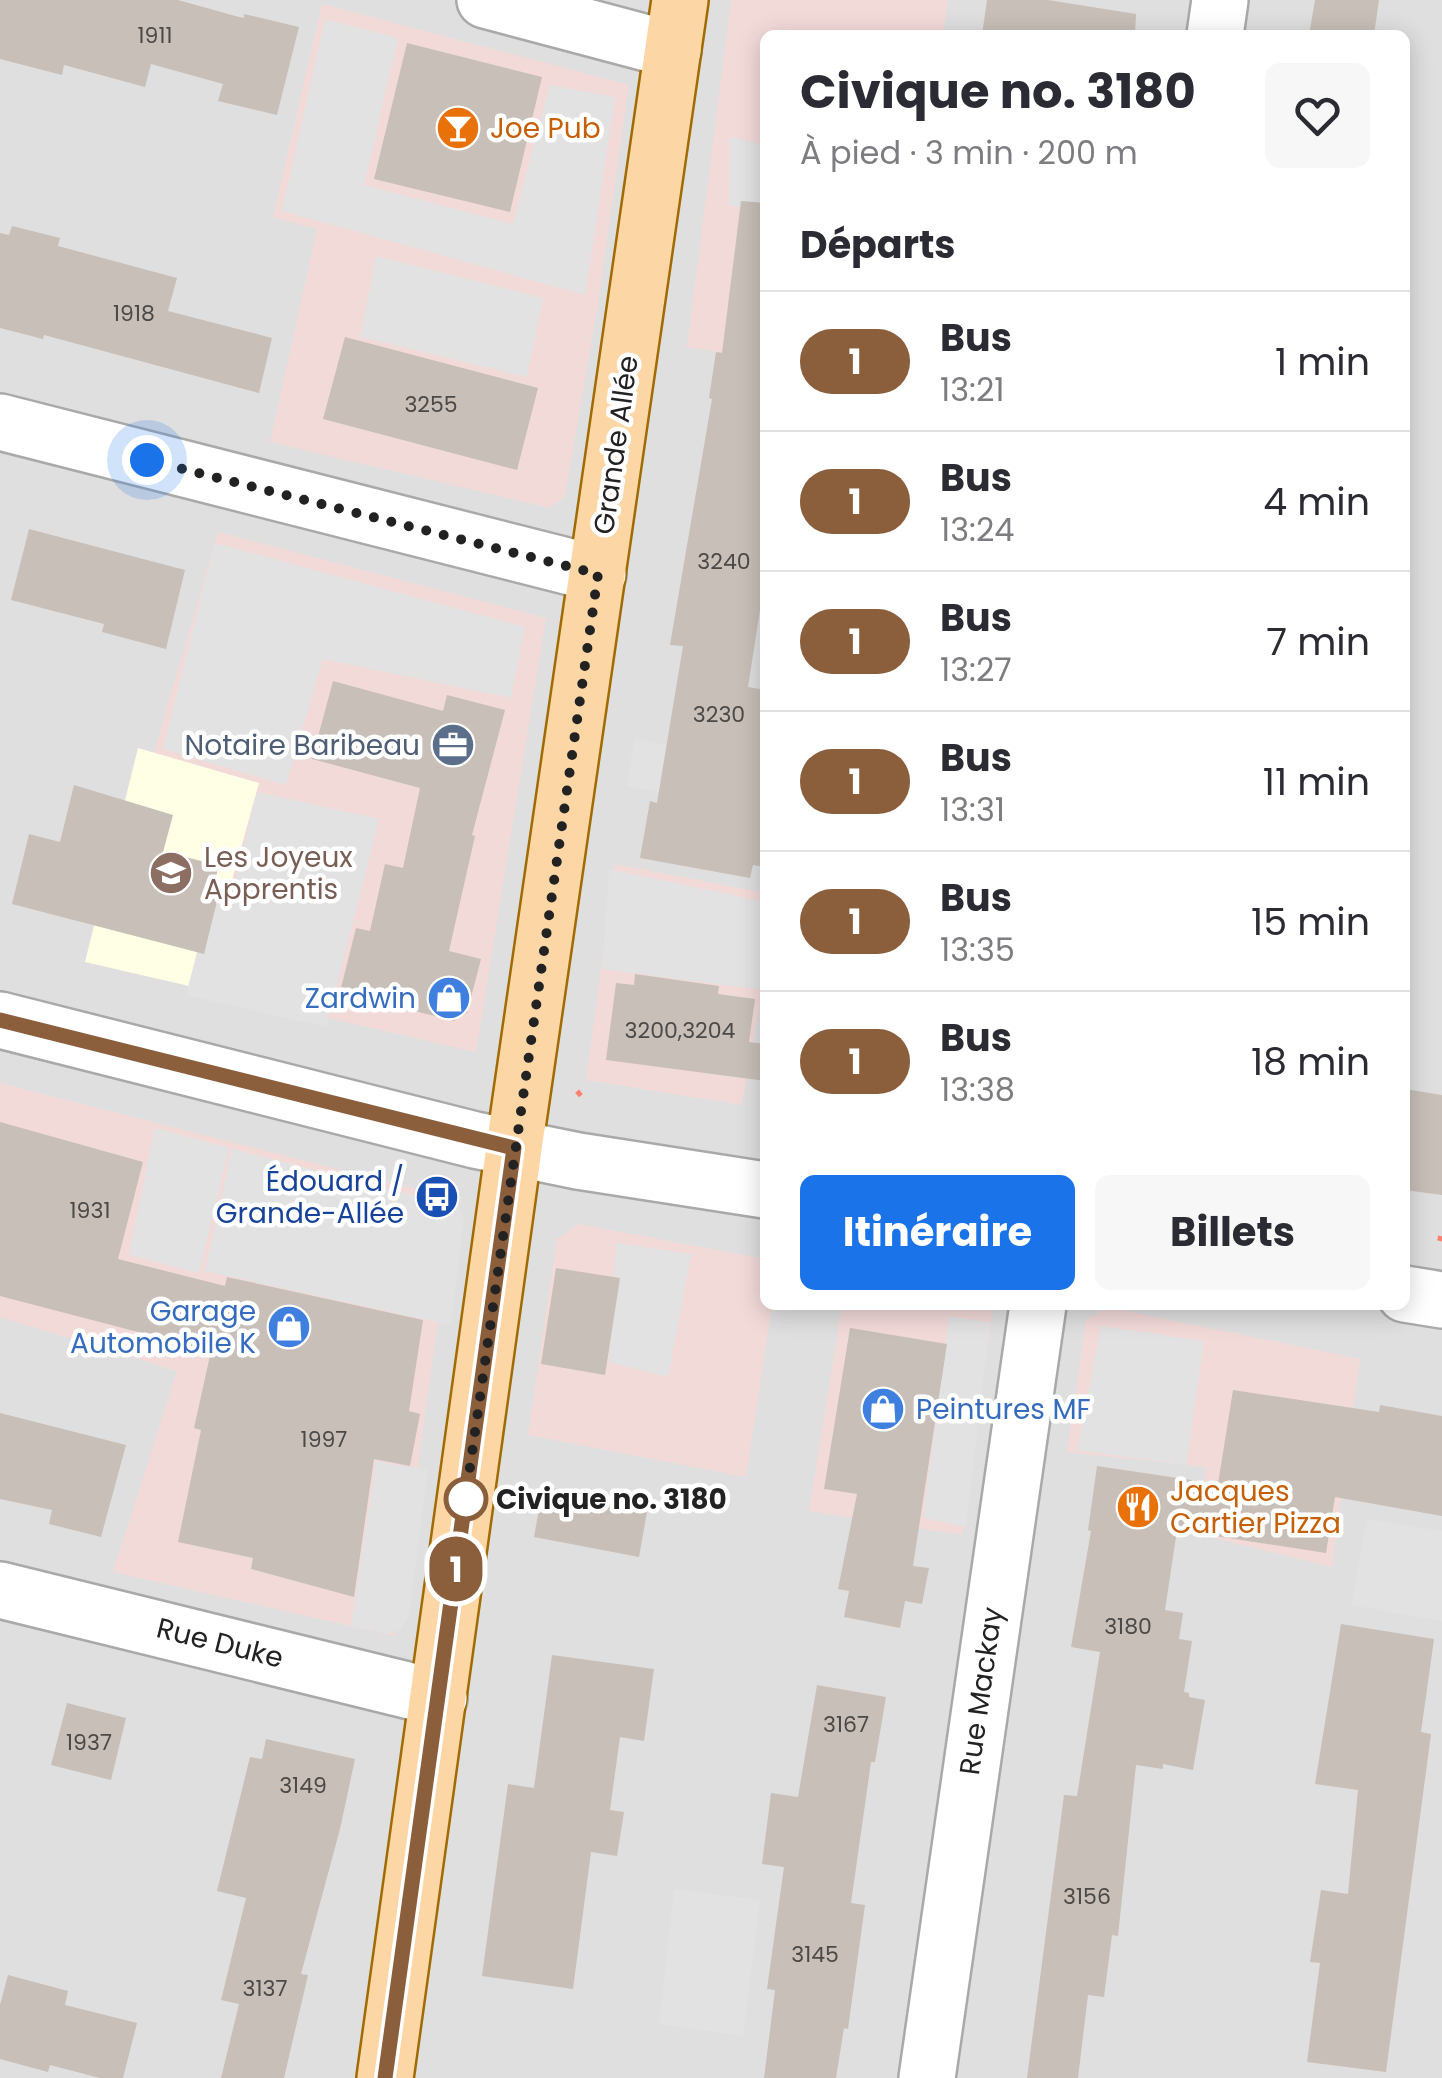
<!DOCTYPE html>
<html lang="fr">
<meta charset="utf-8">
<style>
:root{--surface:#fff;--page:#f7f7f7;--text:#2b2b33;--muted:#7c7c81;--line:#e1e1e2;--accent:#1a73e8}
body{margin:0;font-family:Poppins,sans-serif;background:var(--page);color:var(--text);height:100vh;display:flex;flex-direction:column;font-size:38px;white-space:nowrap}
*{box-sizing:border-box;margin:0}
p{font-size:32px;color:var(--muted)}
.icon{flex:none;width:55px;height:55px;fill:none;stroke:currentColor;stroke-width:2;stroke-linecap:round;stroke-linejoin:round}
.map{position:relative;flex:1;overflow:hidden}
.panel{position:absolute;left:760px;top:30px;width:650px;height:1280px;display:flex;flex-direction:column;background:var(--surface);border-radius:15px;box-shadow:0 5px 25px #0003}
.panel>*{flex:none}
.badge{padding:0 20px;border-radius:32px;font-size:35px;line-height:65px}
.you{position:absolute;width:50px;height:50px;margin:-25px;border:8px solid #fff;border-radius:50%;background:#1a73e8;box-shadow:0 0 0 15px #1a73e833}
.map>.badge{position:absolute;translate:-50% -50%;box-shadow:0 0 0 5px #fff}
h2{padding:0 40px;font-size:38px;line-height:90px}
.round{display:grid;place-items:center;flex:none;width:105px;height:105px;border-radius:15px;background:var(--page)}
.overview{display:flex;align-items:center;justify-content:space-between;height:170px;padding:0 40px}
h1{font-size:48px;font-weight:700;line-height:75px}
.primary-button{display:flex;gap:20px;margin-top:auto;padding:20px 40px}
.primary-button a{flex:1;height:115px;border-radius:15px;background:var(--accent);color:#fff;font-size:40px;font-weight:700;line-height:115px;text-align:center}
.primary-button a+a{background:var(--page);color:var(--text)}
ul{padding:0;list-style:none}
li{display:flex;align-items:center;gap:30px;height:140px;padding:0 40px;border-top:2px solid var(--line)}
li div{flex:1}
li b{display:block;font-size:38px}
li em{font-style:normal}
li .badge{min-width:110px;font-weight:700;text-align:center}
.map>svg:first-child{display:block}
.residential{fill:#e0dfdf;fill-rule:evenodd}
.commercial{fill:#f2dad9}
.education{fill:#ffffe5}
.parking{fill:#e2e2e2}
.building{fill:#c7bfb8}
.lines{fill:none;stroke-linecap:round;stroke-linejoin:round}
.minor-casing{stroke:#a9a9a9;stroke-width:60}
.major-casing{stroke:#a06b00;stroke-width:60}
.path{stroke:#fa8072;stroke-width:6;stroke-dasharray:5 5;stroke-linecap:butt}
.minor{stroke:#fff;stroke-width:55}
.major{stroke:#fcd6a4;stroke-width:55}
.line-casing{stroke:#fff;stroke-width:22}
.line{stroke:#8b5e3c;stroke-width:15}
.walk{stroke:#222;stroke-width:10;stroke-dasharray:0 18}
.stop-dot{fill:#fff;stroke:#8b5e3c;stroke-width:5}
.labels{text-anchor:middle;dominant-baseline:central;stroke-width:9;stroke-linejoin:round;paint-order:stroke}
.number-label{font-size:22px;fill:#4b4948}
.food-label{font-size:28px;fill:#c56008;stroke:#fff;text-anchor:start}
.street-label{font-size:28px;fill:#222;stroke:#fff}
.service-label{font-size:28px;fill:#4e5e75;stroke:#fff;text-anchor:end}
.education-label{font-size:28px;fill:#785e54;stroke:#fff;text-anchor:start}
.shop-label{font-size:28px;fill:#366cbe;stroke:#fff;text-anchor:end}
.transit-label{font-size:28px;fill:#164399;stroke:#fff;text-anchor:end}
.stop-label{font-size:28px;font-weight:bold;fill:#222;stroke:#fff;text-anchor:start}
</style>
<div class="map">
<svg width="1442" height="2078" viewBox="0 0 1442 2078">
<rect width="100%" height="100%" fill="#f2efe9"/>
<path class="residential" d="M0 0H1442V2078H0ZM765 35H1405V1305H765Z"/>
<path class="commercial" d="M731 0H948L943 35H765V359L687 347Z
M322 4 629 85 598 303 565 496 550 508 270 442 317 229 273 217Z
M218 532 546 618 476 1052 202 989 154 753Z
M615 864 765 893V975L742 1105 586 1080Z
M0 1083 455 1199 394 1636 113 1572 177 1371 0 1317Z
M578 1224 765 1259V1305H772L746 1477 528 1435 557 1239Z
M842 1305H986L992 1313 962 1535 809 1511Z
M1107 1307 1360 1359 1332 1567 1197 1534 1206 1467 1067 1452 1086 1320Z"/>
<path class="education" d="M138 748 259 783 202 989 85 962Z"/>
<path class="parking" d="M325 19 398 38 364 185 513 224 550 85 615 97 585 295 282 211Z
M730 137 765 145V213L729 205Z
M376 256 543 298 527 377 360 337Z
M215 543 525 627 511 698 323 659 286 785 163 749Z
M634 739 765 761V810L627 786Z
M257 792 379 819 326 1027 186 995 215 882 234 885Z
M609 869 765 902 763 990 602 969Z
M155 1128 229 1148 199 1273 129 1255Z
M232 1149 459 1207 464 1220 451 1325 205 1271Z
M616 1243 691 1254 668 1377 609 1362Z
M949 1316 990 1323 966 1527 923 1518Z
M1101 1326 1204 1341 1186 1465 1077 1450Z
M376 1461 428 1470 409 1615 400 1630 387 1634 351 1626Z
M1367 1519 1442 1531V1621L1351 1605Z
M674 1889 760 1900 743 2036 659 2024Z"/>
<path class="building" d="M0 0H178L239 17 244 18V14L299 27 277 115 218 101 223 84 151 64 145 87 64 65 62 75 0 59Z
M987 0H1048L1136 14 1135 35H982Z
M1315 0H1379L1374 35H1309Z
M407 43 542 77 510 212 374 179Z
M741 201 765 203V578L748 687 765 690V867L753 865 750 878 640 858 650 801 657 803 683 646 670 645 712 399 709 398 716 352 722 353Z
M12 226 60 238 58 246 177 278 168 311 272 338 259 393 44 335 43 339 0 328V233L9 235Z
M345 337 538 388 517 470 323 419Z
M29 529 185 570 166 649 102 632 104 624 11 600Z
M333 681 443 711 447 695 505 710 472 835 475 836 449 951 481 959 467 1013 454 1021 340 992 356 928 370 931 385 864 403 868 420 788 312 759Z
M74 785 173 815 163 852 219 865 215 880 222 881 204 954 12 904 29 834 60 842Z
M635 974 719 986 718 994 755 999 749 1042 765 1044V1081L606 1060 616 983 634 985Z
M1405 1089 1442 1095V1195L1405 1190Z
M0 1122 143 1162 118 1259 225 1286 227 1277 423 1320 409 1411 420 1414 410 1466 374 1459 354 1597 251 1569 253 1558 178 1542 201 1430 194 1428 211 1351 0 1296Z
M556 1268 620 1278 605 1375 541 1364Z
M850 1328 947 1344 913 1566 929 1568 922 1604 905 1601 900 1628 844 1617 849 1591 838 1589 857 1494 824 1489Z
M1233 1390 1379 1412 1380 1405 1442 1416V1516L1335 1497 1326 1553 1177 1530 1165 1610 1183 1613 1179 1639 1192 1641 1184 1692 1189 1693V1697L1205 1700 1193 1770 1163 1764V1769L1136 1765 1118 1936 1112 1935 1104 1997 1088 1995 1078 2078H1027L1064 1795 1077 1796 1100 1652 1071 1647 1091 1531 1088 1530 1097 1466 1218 1484Z
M0 1413 126 1445 101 1537 49 1524 52 1510 0 1499Z
M543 1486 648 1506 639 1557 534 1537Z
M1341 1624 1434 1639 1421 1732 1431 1734 1386 2072 1307 2062 1320 1963 1310 1962 1321 1890 1348 1894 1358 1790 1315 1784Z
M552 1655 654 1669 644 1741 620 1737 610 1810 624 1812 617 1856 591 1852 573 1989 482 1976 508 1784 534 1788Z
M817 1685 886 1697 875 1762H871L851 1903 865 1905 848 2029 844 2028 836 2078H764L775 1990 767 1989 784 1867 762 1864 771 1793 798 1797Z
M67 1703 126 1718 111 1780 51 1765Z
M266 1739 355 1759 340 1829 301 1974 308 1975 284 2078H221L239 2004 221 2000 246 1898 217 1891 250 1757 262 1759Z
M8 1975 68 1991 65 2005 137 2023 123 2078H100L50 2065 48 2072 0 2059V2005Z"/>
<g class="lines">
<g class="minor-casing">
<path id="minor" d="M485 0 673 50
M1215 35 1220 0
M0 422 598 574
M0 1020 475 1140 578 1161 765 1190
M1405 1294 1442 1300
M0 1590 439 1698
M927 2078 1038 1305"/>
</g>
<g class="major-casing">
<path id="major" d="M385 2078 514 1148 680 0"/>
</g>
<path class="path" d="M577 1095 582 1091
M1440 1241 1442 1233"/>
<use href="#minor" class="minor"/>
<use href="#major" class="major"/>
</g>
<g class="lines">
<g class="line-casing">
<path id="line" d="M0 1020 514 1148 385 2078"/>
</g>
<use href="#line" class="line"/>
<path class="walk" d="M147 460 598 574 465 1502 466 1499"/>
</g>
<defs>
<g id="bar-disc" transform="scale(2.25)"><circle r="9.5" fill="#e8710a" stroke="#fff"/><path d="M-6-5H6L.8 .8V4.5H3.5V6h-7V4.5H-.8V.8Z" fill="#fff"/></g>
<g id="office-disc" transform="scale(2.25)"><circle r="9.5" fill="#5c6f8a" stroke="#fff"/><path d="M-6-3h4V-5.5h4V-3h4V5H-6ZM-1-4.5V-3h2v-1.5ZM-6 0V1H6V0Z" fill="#fff"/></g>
<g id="school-disc" transform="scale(2.25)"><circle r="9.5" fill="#8d6e63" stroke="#fff"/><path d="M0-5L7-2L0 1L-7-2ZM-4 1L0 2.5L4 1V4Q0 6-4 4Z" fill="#fff"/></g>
<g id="shop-disc" transform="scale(2.25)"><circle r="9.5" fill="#3f7fe0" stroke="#fff"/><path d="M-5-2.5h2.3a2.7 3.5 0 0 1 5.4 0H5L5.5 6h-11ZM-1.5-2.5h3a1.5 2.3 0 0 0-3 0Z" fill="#fff"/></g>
<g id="bus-disc" transform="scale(2.25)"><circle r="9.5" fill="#1a4fb4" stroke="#fff"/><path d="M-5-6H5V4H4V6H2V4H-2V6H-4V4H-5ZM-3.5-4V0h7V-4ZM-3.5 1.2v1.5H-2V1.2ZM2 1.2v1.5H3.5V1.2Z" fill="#fff"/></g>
<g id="restaurant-disc" transform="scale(2.25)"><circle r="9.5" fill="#e8710a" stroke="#fff"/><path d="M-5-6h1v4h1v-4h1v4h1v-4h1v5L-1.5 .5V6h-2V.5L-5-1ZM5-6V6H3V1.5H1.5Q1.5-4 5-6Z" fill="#fff"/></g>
</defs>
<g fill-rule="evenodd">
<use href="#bar-disc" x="458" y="128"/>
<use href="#office-disc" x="453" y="745"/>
<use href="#school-disc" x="171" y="873"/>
<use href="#shop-disc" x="449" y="998"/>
<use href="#bus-disc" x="437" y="1197"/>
<use href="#shop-disc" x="289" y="1327"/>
<use href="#shop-disc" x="883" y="1409"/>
<use href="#restaurant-disc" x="1138" y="1507"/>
</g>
<circle class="stop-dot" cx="466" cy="1499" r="20"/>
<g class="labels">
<g class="number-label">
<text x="155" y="35">1911</text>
<text x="134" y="313">1918</text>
<text x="431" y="404">3255</text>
<text x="724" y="561">3240</text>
<text x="719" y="714">3230</text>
<text x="680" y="1030">3200,3204</text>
<text x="90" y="1210">1931</text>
<text x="324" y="1439">1997</text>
<text x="1128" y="1626">3180</text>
<text x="846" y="1724">3167</text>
<text x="89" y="1742">1937</text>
<text x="303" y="1785">3149</text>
<text x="1087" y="1896">3156</text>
<text x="815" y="1954">3145</text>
<text x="265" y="1988">3137</text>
</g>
<g class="food-label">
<text x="490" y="128">Joe Pub</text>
<text x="1170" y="1491">Jacques<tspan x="1170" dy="32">Cartier Pizza</tspan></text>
</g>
<g class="street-label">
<text transform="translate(616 445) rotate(-82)">Grande Allée</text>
<text transform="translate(220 1643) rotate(14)">Rue Duke</text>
<text transform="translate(981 1691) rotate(-82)">Rue Mackay</text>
</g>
<g class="service-label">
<text x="420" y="745">Notaire Baribeau</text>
</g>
<g class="education-label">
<text x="204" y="857">Les Joyeux<tspan x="204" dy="32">Apprentis</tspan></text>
</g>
<g class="shop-label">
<text x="416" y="998">Zardwin</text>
<text x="256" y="1311">Garage<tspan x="256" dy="32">Automobile K</tspan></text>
<text x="916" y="1409" text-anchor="start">Peintures MF</text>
</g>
<g class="transit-label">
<text x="404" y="1181">Édouard /<tspan x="404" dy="32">Grande-Allée</tspan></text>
</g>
<g class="stop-label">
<text x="496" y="1499">Civique no. 3180</text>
</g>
</g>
</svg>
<div class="you" style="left:147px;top:460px"></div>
<b class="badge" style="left:456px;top:1569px;background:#8b5e3c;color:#fff">1</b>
<section class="panel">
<div class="overview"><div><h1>Civique no. 3180</h1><p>À pied · 3 min · 200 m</p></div><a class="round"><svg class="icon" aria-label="heart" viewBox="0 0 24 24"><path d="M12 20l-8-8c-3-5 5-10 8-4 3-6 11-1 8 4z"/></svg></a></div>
<h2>Départs</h2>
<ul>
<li><span class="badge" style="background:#8b5e3c;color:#fff">1</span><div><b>Bus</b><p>13:21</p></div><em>1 min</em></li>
<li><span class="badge" style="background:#8b5e3c;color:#fff">1</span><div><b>Bus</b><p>13:24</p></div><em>4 min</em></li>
<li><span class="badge" style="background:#8b5e3c;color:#fff">1</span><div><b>Bus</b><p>13:27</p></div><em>7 min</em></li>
<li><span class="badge" style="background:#8b5e3c;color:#fff">1</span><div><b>Bus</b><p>13:31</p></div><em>11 min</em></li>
<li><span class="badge" style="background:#8b5e3c;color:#fff">1</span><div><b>Bus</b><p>13:35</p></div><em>15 min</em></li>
<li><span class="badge" style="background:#8b5e3c;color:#fff">1</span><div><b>Bus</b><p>13:38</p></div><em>18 min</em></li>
</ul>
<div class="primary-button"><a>Itinéraire</a><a>Billets</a></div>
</section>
</div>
